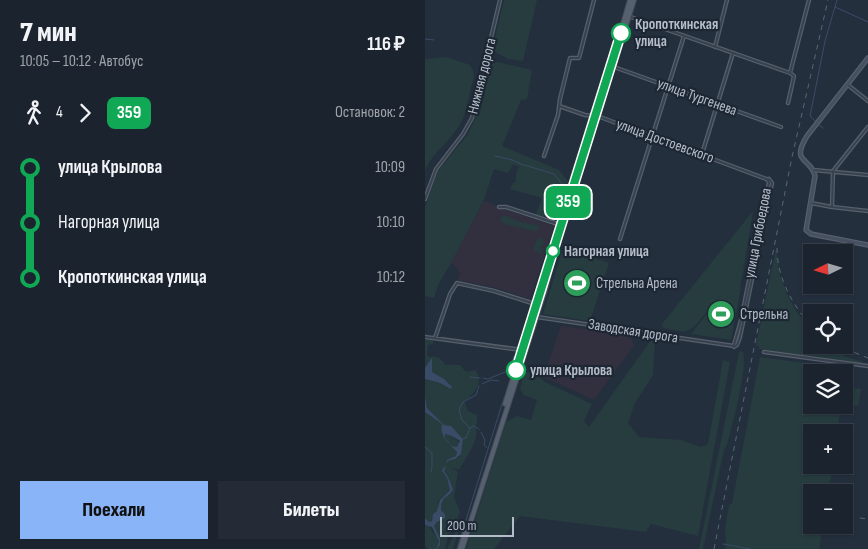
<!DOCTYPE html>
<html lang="ru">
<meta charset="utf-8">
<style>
:root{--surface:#1b232e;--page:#242b36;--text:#f1f3f6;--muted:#a0a4aa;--line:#39404a;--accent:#8ab4f8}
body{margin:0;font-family:"Sofia Sans Condensed",sans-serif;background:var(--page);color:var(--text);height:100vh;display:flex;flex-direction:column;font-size:19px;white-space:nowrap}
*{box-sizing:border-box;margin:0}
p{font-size:16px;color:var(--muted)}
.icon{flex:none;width:28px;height:28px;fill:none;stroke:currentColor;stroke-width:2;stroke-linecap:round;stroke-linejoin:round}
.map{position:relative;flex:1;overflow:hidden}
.sheet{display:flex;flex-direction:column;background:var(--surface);width:425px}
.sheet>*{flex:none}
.badge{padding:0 10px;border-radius:8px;font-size:18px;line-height:32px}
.needle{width:32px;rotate:265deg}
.tools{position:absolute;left:378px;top:244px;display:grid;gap:10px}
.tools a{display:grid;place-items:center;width:50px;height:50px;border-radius:0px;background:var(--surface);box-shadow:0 1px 4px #0004,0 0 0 1px var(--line);font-size:25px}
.scale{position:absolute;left:15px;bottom:12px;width:74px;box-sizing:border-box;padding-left:5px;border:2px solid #b4bcc9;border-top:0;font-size:14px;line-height:18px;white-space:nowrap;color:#b4bcc9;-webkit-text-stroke:4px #1d2633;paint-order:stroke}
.map>.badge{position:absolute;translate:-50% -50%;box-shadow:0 0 0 2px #fff}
.legs{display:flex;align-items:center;gap:8px;height:55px;padding:0 20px;font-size:16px}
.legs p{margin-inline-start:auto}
.head{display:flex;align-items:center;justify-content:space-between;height:85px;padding:0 20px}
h1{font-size:28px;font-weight:800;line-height:38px}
.primary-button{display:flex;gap:10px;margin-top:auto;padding:10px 20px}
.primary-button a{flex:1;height:58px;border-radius:0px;background:var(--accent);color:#111;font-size:20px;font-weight:800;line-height:58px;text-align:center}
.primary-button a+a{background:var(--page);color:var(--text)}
ul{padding:0 20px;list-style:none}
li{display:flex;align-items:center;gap:18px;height:55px;font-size:19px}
li i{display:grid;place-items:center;width:8px;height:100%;margin:0 6px;background:currentColor}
li i::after{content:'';width:12px;height:12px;margin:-6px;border:4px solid;border-radius:50%;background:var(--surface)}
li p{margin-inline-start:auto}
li:first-child i{background:linear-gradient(#0000 50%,currentColor 0)}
li:last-child i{background:linear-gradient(currentColor 50%,#0000 0)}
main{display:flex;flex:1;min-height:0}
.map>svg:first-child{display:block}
.medical{fill:#32303f}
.green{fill:#263c3f}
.water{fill:#394c67;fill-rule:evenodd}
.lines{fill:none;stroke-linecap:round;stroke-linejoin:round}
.stream{stroke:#394c67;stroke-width:1}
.street-casing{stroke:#565f6c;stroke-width:4.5}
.secondary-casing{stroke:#565f6c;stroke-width:5.5}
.primary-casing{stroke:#414a57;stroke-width:6}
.street{stroke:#38414e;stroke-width:2}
.secondary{stroke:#465061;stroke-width:3}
.primary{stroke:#56606e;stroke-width:4}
.rail{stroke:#5a6575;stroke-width:1;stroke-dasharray:5 5;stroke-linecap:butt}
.line-1-casing{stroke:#fff;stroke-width:11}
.line-1{stroke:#10a855;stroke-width:8}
.stop-1-dot{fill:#fff;stroke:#10a855;stroke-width:2.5}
.labels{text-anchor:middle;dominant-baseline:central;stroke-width:4.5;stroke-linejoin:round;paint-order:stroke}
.stop-label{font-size:15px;font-weight:bold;fill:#b4bcc9;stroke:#1d2633;text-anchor:start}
.street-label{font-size:15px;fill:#b4bcc9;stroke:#1d2633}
.poi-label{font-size:15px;fill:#b4bcc9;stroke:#1d2633;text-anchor:start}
</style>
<main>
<section class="sheet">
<div class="head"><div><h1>7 мин</h1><p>10:05 – 10:12 · Автобус</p></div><b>116 ₽</b></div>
<div class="legs"><svg class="icon" aria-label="walk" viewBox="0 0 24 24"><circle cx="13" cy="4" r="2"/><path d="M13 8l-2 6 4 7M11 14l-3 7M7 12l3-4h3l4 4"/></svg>4<svg class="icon" aria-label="forward" viewBox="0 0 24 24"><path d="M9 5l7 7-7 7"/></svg><b class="badge" style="background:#10a855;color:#fff">359</b><p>Остановок: 2</p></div>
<ul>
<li><i style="color:#10a855"></i><b>улица Крылова</b><p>10:09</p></li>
<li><i style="color:#10a855"></i><span>Нагорная улица</span><p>10:10</p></li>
<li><i style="color:#10a855"></i><b>Кропоткинская улица</b><p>10:12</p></li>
</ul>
<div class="primary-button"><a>Поехали</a><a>Билеты</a></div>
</section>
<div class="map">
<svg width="443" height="549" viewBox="0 0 443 549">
<rect width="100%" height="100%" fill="#242f3e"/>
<path class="medical" d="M61 201 76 208 129 226 105 299 71 288 33 280 35 274 32 267 26 263 58 202Z
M136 326 205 335 209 345 169 400 119 377Z"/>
<path class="green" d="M79 0H112L98 61 83 59 67 50Z
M21 57 45 65C52 76 48 79 45 91 43 102 41 114 35 124 26 141 8 152 0 170V59Z
M64 60 107 70 102 99 96 100 77 146 134 170 143 181 142 193 137 194 136 198 131 200 127 214 117 217 111 214 117 198 85 189 88 183 91 182V173L94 166 88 165 83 173 69 169 58 202 26 263 13 285 9 298 0 296V207L13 171 43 134 51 117Z
M159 190 167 199 166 203 153 199V193Z
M328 211 319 266 317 268H319L315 286 316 288 306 340 266 334 301 289 269 327 260 332 238 328 237 324Z
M79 215 96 222 116 226 112 231H109L80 224 75 221 77 216Z
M113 237 118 239 119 244 115 247 118 254 110 251 108 249Z
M138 248 184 263 165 321 118 314Z
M351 249 355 275 361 292 371 311 386 329V345H404C413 356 424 358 437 361V363L334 349V346L331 345Z
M0 339 8 340V344L3 345 2 355 4 357C11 355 17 358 20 365H35L41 372 50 370C60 381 49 395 39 401L43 411 52 415V424L50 426C56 440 40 458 34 470L26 467 33 472 29 497 35 512 27 532 23 534 20 549H12L15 542 9 526 12 522 16 520 19 513 16 510 17 499 26 494 28 489 19 471 20 466 18 473 22 478 25 489 13 502V510L9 513 7 521 4 522 0 518V411L5 416 18 424C14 437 25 444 32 452L31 456 22 462 34 457 38 439 26 426 19 425 2 408 0 396V379L15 383 26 389 27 387 19 379 7 372V359L0 368Z
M226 340H230L228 375 210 403 203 423 214 437 256 440 276 447 283 444 298 360 305 362 273 536 226 524 221 532 95 516 69 549H41L81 422 92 416 106 420 112 400 99 395 95 390 99 373 107 371 120 382 167 404 159 421 164 427Z
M315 351 318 352C323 369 307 425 302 445L299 450 278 549H274L314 352Z
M335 357 387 364 388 372H386V405H416L412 432H386V465H407L408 466 403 492H386V525H398L394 549H300L301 542 300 529 304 505 307 504Z
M419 387 436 389 433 406 419 404Z
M20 434 27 436 35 443 32 447 27 446 20 438Z
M0 525 5 526 7 531 13 538 14 544 12 548 7 549 0 546Z
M34 525 35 526 28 549H22Z"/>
<path class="water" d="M6 359H7V372L19 379 27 387 26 389 15 383 0 379V368Z
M0 396 2 408 19 425 26 426 38 439 36 454 30 459 23 461 21 464 22 460 31 456 32 452C25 444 14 437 17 424L0 412ZM20 434 27 436 35 441 32 447 27 446 20 438Z
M21 466 19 471 23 477 28 489C23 501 17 492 16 510L20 514V518L12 522 9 526 15 539V545L12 549H5L0 546 7 549 12 548 14 541 7 527 0 525V518L4 522 7 521 8 514 12 511 15 500 25 490 22 478 17 471 18 468Z"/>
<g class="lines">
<path class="stream" d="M410 7 443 22
M0 39 9 40
M391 122 385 116 400 41 412 0
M394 125 398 128
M70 156 87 160 96 164 129 174 143 191
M153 195 159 197 161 200
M45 377 55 378
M58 378 63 379 85 370 89 356
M57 384 66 380 74 381
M45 428 49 426 54 429
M56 432 60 440 59 445 62 448
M38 439 41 438 45 428 37 420 34 410 38 402 51 395 54 386
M0 447 7 453V466
M6 472 7 467
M298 544 326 549
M32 549 78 401"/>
<g class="street-casing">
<path id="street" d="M203 16 365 73 369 76 363 103
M290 47 302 0
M189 67 356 127
M365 73 384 0
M423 85 443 101
M134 106 160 115 175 117 344 180
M277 154 308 53
M119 156 133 115 135 99 145 58H154L169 0
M388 170 443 175
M0 199 11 169 38 134 47 118 75 0
M386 203 407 207 443 211
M74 207H81L136 225
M407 207 408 171 443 127
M195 239 259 36
M419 269 424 241
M415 289 416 285
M112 317 309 346
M0 337 97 350
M10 338 25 294 32 283 69 291 110 304
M309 345 316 320 343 187 344 183 342 179
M309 347 312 345 315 337 347 183 344 179
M339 352 443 366"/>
</g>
<g class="secondary-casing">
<path id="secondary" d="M443 58 382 136C365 164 386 157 390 176L381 230 386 234 443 245"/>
</g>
<g class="primary-casing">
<path id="primary" d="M186 65 205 0
M80 404 127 253
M35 549 41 530
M37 549 120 290 130 251 209 0"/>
</g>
<use href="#street" class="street"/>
<use href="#secondary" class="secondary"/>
<use href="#primary" class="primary"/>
<path class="rail" d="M352 248C352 278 367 304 386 326
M411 345 443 358
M435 518 443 519
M289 549 367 157 403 0"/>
</g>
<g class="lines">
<g class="line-1-casing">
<path id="line-1" d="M91 370 196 33"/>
</g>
<use href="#line-1" class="line-1"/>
</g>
<defs>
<g id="stadium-disc" transform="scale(1.4375)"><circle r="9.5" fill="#2e9e5b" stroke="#1d2633"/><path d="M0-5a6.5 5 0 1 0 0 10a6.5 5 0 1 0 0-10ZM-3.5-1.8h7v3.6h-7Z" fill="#fff"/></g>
</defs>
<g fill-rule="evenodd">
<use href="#stadium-disc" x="152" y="283"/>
<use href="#stadium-disc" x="296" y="314"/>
</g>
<g class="stop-1-dot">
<circle cx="196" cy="33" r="9"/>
<circle cx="128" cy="251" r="6"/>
<circle cx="91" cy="370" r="9"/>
</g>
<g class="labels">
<g class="stop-label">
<text x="210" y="24">Кропоткинская<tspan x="210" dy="17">улица</tspan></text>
<text x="139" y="251">Нагорная улица</text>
<text x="105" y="370">улица Крылова</text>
</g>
<g class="street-label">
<text transform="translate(57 76) rotate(-76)">Нижняя дорога</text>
<text transform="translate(272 97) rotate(20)">улица Тургенева</text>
<text transform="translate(240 141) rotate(20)">улица Достоевского</text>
<text transform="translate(333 233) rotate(-79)">улица Грибоедова</text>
<text transform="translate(208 331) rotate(9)">Заводская дорога</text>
</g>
<g class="poi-label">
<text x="171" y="283">Стрельна Арена</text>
<text x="315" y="314">Стрельна</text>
</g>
</g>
</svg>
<div class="tools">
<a><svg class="needle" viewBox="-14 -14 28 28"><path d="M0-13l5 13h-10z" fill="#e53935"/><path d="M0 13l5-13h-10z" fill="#a0a4aa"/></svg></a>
<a><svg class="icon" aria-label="locate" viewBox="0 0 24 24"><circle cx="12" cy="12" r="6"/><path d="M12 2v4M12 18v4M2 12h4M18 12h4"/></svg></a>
<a><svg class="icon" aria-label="layers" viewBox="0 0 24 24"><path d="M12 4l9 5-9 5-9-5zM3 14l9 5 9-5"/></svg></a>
<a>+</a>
<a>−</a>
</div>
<div class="scale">200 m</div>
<b class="badge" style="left:143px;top:202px;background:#10a855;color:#fff">359</b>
</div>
</main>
